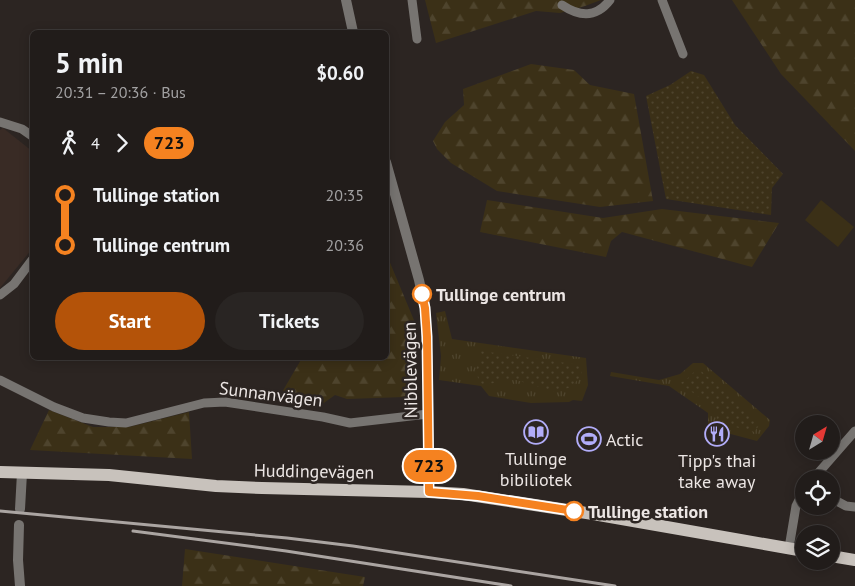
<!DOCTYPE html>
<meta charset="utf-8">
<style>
:root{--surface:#211c1a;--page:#292523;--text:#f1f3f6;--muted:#a2a1a2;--line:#3e3a39;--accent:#b45309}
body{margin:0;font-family:"PT Sans",sans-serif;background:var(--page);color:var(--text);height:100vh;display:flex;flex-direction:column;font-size:19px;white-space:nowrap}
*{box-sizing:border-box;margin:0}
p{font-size:16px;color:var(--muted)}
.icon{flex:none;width:28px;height:28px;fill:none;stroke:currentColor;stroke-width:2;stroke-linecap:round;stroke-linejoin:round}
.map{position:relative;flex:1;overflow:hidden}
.drawer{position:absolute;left:30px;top:30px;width:359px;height:330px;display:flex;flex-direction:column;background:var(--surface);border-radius:8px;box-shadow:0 2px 12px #0003,0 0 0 1px var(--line)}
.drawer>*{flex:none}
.badge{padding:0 10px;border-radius:16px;font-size:18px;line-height:32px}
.needle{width:32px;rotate:37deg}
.fabs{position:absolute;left:795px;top:415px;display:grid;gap:10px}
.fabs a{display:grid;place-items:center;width:45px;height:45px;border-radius:50%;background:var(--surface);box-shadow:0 2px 12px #0003,0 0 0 1px var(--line);font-size:25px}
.map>.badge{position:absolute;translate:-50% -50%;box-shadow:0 0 0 2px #fff}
.legs{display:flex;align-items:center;gap:8px;height:55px;padding:0 25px;font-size:16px}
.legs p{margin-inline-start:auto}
.head{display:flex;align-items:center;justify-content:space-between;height:85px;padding:0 25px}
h1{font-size:28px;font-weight:600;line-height:38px}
.button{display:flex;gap:10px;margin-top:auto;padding:10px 25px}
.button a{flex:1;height:58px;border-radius:30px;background:var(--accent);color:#fff;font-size:20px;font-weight:600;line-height:58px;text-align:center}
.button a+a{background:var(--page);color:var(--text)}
ul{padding:0 25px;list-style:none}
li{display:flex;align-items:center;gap:18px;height:50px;font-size:19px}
li i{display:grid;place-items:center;width:8px;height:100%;margin:0 6px;background:currentColor}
li i::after{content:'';width:12px;height:12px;margin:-6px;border:4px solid;border-radius:50%;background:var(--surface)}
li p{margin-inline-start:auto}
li:first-child i{background:linear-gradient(#0000 50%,currentColor 0)}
li:last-child i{background:linear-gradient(currentColor 50%,#0000 0)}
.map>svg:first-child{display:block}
.built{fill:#392b25}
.grass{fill:url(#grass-tufts)}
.forest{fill:url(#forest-firs)}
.park{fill:url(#park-dots)}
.pitch{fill:#3b3017}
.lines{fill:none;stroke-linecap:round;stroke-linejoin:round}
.minor{stroke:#777471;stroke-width:9}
.tertiary{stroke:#777471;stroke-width:10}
.primary{stroke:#c8c2bc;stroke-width:12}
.rail{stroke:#aba5a2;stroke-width:3}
.line-1-casing{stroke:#fff;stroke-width:11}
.line-1{stroke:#f58220;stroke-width:8}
.stop-1-dot{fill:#fff;stroke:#f58220;stroke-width:2.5}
.labels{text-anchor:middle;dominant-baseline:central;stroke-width:5;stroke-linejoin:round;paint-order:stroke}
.stop-label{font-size:18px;font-weight:bold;fill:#ece6e4;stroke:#2c2522;text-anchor:start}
.street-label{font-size:18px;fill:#ece6e4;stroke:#2c2522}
.poi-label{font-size:18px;fill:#ece6e4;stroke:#2c2522}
</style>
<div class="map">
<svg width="855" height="586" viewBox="0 0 855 586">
<defs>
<pattern id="grass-tufts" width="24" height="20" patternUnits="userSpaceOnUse" patternTransform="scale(1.25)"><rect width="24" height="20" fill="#3b3017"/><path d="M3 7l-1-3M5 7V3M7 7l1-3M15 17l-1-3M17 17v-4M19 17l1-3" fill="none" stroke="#4e442d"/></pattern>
<pattern id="forest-firs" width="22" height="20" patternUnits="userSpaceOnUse" patternTransform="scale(1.25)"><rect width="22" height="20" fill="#3b3017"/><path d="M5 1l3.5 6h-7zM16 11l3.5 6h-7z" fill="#4e442d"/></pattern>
<pattern id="park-dots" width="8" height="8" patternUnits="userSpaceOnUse" patternTransform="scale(1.25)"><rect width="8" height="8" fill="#3b3017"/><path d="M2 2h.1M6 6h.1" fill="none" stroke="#4e442d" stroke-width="1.8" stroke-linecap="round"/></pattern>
</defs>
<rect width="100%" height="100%" fill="#2c2522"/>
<path class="built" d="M3 128 32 151V249L0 288V130Z"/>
<path class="grass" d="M445 311 452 339 586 358 588 385 582 401 573 400 569 402 531 403 489 396 481 386 439 380 441 356 436 313Z
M693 363H703L770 420 769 426 757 441 708 428V413L669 386 610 376 611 372 659 380 680 374Z"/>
<path class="forest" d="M425 0H601L585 6 560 13 536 11 436 43Z
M732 0H855V151L781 74Z
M531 64 574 70 590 85 634 94 653 201 600 207 497 191 451 163 437 149 433 141 445 122 464 105 463 89Z
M487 200 603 218 662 209 779 223 752 267 622 232 611 241 606 257 480 232Z
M386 253 416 325 405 397 347 399 335 395 321 405 278 399 302 358H386Z
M49 410 93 427H129L189 412 192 459 30 450Z
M185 549 365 577 363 586H182Z"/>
<path class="park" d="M691 71 704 75 735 125 783 174 772 188 771 215 666 199 646 96 670 85Z
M481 351 580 365 582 375 571 387 556 392 516 380 502 381 485 385 479 382 476 370Z
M695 371H701L761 423 754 432 717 422 716 410 680 383 686 380Z"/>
<path class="pitch" d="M821 200 854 227 838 247 805 220Z"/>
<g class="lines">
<path class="minor" d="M412 0 417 39
M662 0 683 54
M562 5C580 17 596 18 610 0
M0 122 22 129 32 136
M0 295 14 284 32 260
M0 380 54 407 83 418 109 422 126 423 204 403 225 402 323 417 350 423 428 414
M813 479 855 431
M831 498 846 506 855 507
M789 548 796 506 804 490"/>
<path class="tertiary" d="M346 0 353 32
M386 162 419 280 425 308 428 367 429 492
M20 509 22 473
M19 525 18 560 20 586"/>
<path class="primary" d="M0 472 109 475 216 486 262 488 429 492 463 494 593 514 804 551
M831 556 855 560"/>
<path class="rail" d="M0 511 287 538 353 546 615 586
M133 531 286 551 511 586"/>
</g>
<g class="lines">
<g class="line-1-casing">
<path id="line-1" d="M422 294 425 308 427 337 429 492 478 496 574 511"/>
</g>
<use href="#line-1" class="line-1"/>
</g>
<defs>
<g id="library-ring" transform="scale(1.25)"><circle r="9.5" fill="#2c2522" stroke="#b2adf9" stroke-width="1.5"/><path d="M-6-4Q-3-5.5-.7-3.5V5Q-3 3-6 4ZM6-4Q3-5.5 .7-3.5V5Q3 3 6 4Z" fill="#b2adf9"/></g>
<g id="restaurant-ring" transform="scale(1.25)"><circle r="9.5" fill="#2c2522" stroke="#b2adf9" stroke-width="1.5"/><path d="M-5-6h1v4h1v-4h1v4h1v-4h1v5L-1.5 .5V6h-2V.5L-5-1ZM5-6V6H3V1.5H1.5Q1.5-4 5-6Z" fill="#b2adf9"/></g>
<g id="stadium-ring" transform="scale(1.25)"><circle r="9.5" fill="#2c2522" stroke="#b2adf9" stroke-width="1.5"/><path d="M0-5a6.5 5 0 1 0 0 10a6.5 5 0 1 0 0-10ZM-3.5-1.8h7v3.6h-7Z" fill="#b2adf9"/></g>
</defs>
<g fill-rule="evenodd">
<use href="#library-ring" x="536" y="432"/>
<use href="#restaurant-ring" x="717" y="434"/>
<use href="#stadium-ring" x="589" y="439"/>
</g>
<g class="stop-1-dot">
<circle cx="422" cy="294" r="9"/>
<circle cx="574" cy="511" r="9"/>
</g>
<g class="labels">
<g class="stop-label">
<text x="436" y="294">Tullinge centrum</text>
<text x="588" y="511">Tullinge station</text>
</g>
<g class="street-label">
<text transform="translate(410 370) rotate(-91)">Nibblevägen</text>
<text transform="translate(271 394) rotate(7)">Sunnanvägen</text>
<text transform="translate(314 471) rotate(1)">Huddingevägen</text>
</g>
<g class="poi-label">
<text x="606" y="439" text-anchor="start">Actic</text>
<text x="536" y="458">Tullinge<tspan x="536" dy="21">bibiliotek</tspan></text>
<text x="717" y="460">Tipp's thai<tspan x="717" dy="21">take away</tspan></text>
</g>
</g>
</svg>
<div class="fabs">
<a><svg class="needle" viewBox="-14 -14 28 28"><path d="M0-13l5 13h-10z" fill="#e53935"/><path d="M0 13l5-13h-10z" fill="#a2a1a2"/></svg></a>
<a><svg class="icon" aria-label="locate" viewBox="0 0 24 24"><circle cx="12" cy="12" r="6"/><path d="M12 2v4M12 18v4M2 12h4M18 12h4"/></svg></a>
<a><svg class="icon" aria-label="layers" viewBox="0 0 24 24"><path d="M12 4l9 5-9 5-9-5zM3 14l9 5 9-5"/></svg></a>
</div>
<b class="badge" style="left:429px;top:466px;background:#f58220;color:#111">723</b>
<section class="drawer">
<div class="head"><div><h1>5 min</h1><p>20:31 – 20:36 · Bus</p></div><b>$0.60</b></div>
<div class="legs"><svg class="icon" aria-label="walk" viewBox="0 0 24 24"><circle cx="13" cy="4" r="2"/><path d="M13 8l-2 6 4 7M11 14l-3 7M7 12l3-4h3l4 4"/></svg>4<svg class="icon" aria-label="forward" viewBox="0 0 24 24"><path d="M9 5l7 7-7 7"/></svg><b class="badge" style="background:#f58220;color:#111">723</b></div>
<ul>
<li><i style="color:#f58220"></i><b>Tullinge station</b><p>20:35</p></li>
<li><i style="color:#f58220"></i><b>Tullinge centrum</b><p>20:36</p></li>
</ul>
<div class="button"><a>Start</a><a>Tickets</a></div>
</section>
</div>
